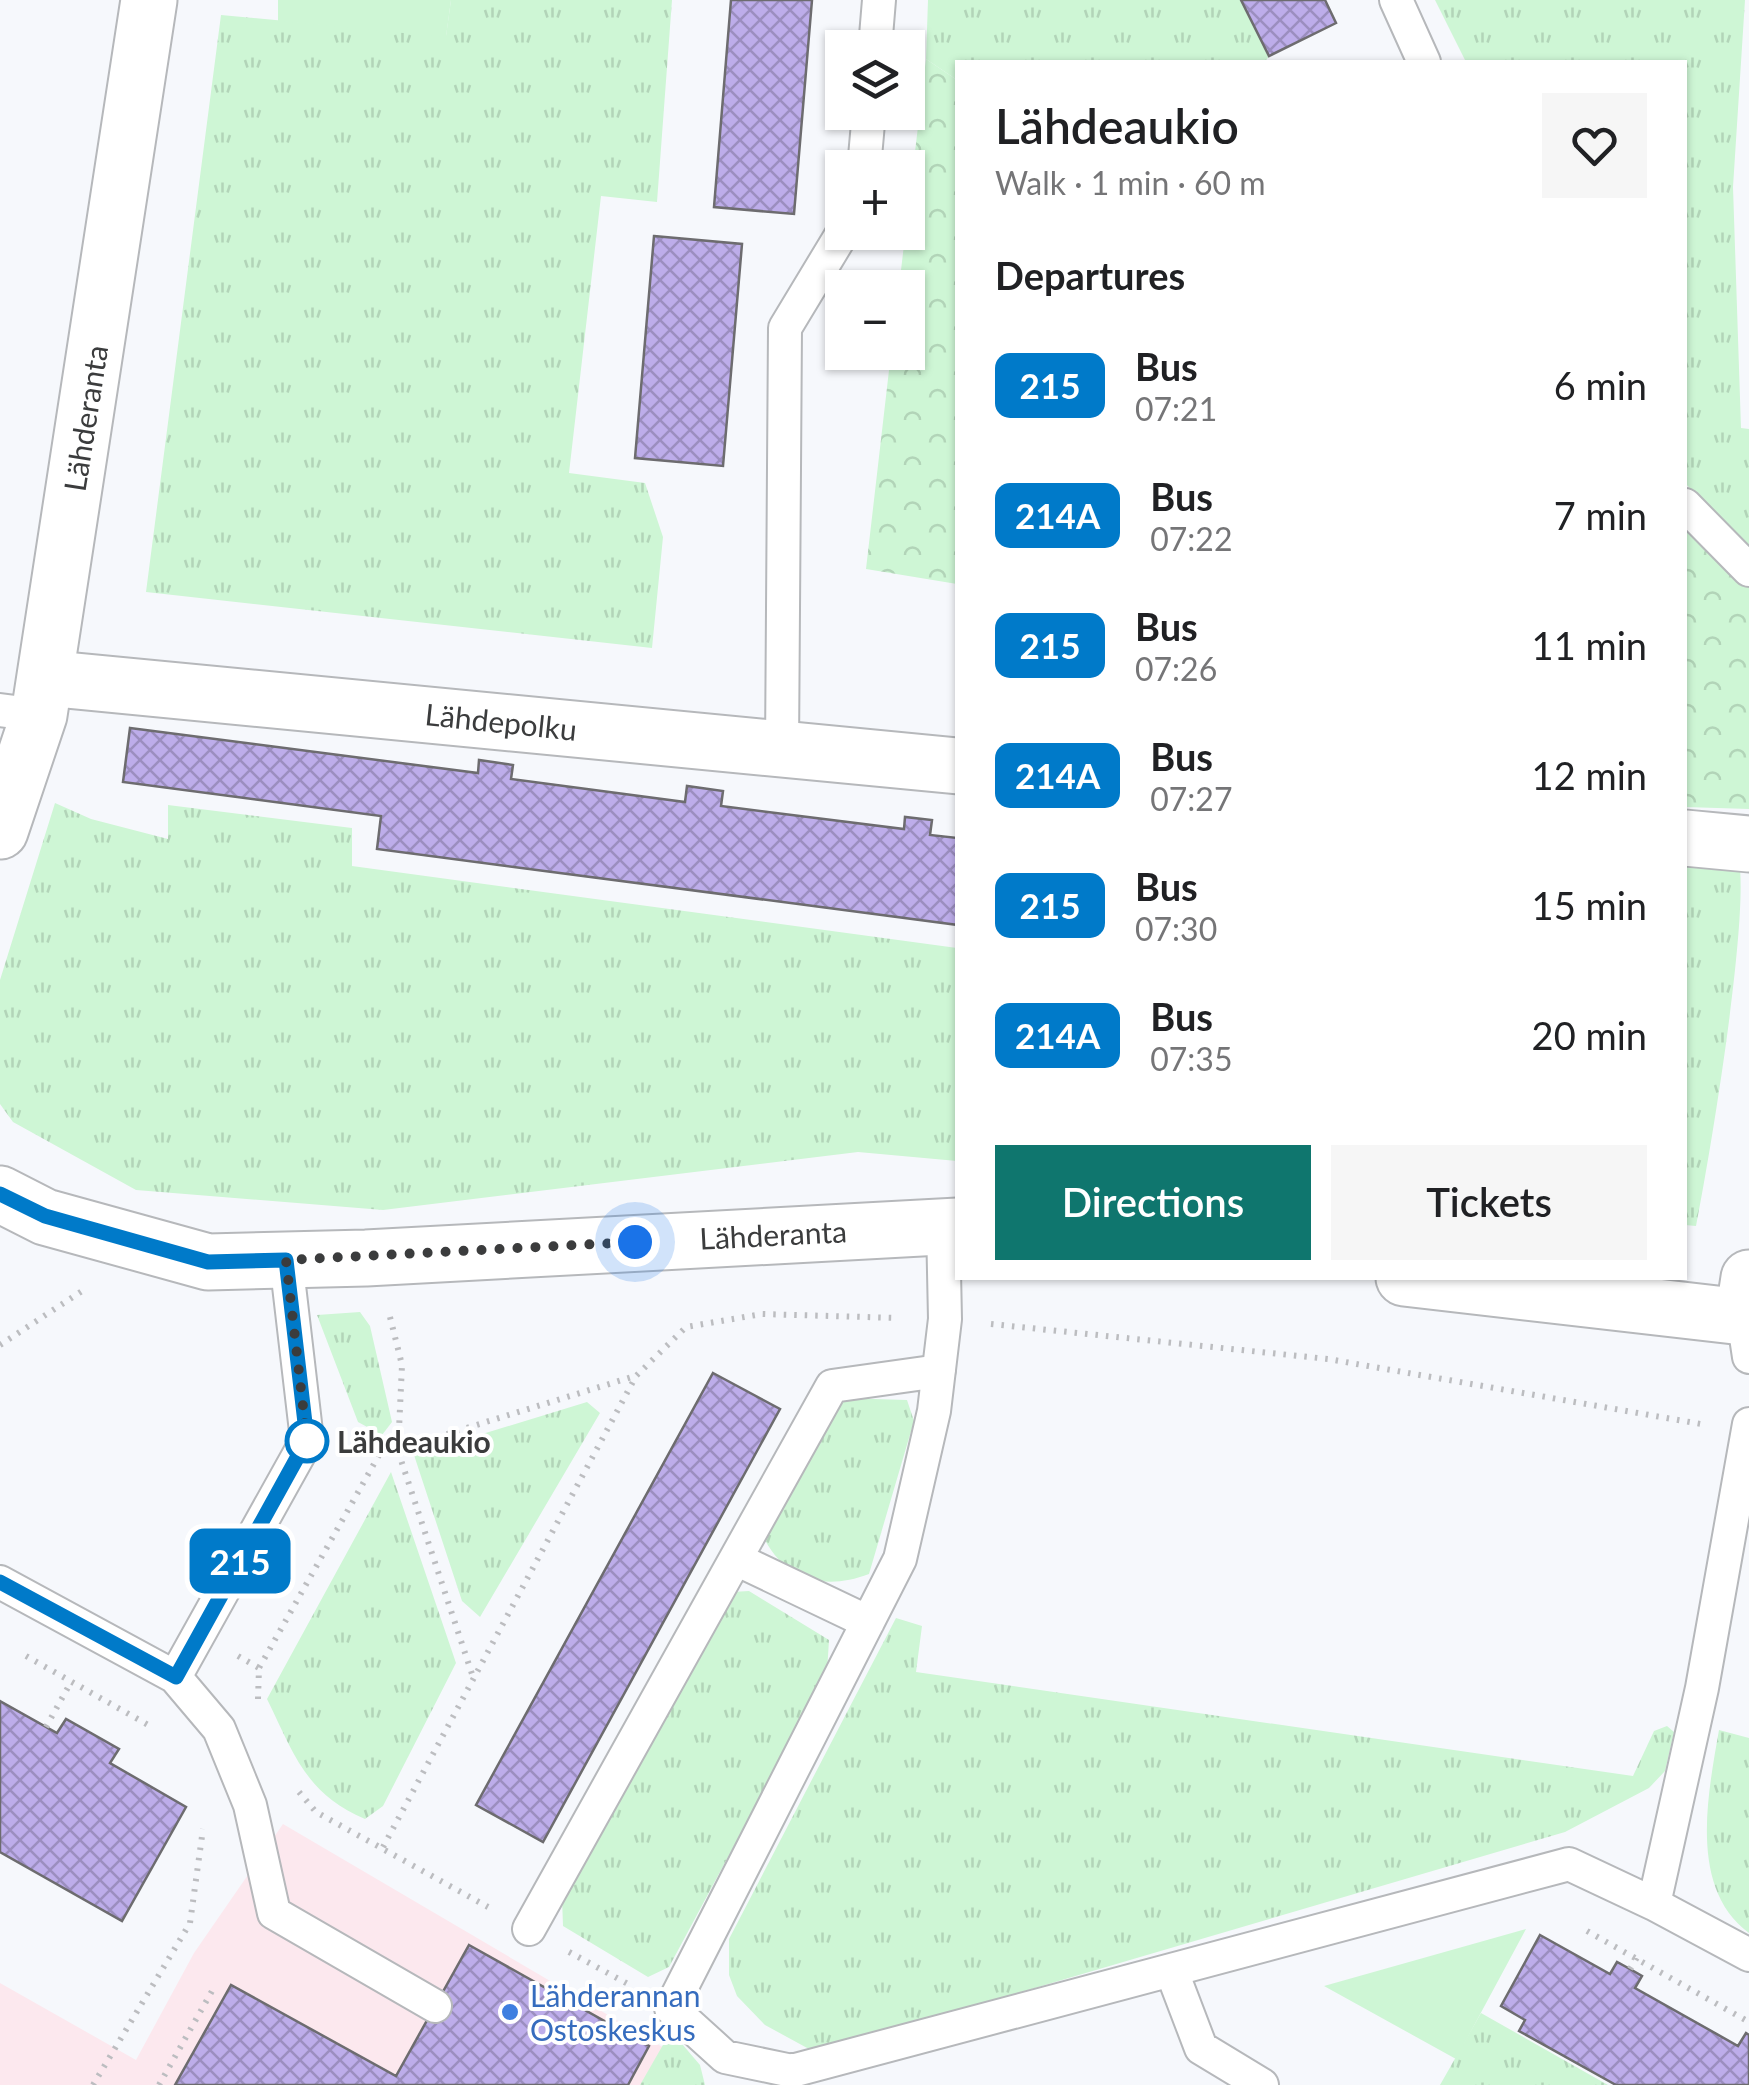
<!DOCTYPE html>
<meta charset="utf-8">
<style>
:root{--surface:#fff;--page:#f6f6f6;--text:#202124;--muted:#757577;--accent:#0f766e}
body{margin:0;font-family:Lato,sans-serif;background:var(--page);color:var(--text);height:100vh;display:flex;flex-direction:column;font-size:38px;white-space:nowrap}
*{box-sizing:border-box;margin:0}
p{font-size:32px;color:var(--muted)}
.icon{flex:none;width:55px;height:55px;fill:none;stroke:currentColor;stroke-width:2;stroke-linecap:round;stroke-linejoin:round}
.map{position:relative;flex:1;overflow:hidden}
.sheet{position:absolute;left:955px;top:60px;width:732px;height:1220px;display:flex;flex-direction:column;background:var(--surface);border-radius:0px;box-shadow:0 2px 8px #0004}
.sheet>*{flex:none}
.badge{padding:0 20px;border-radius:15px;font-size:35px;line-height:65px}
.buttons{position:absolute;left:825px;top:30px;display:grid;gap:20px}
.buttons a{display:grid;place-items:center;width:100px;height:100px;border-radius:0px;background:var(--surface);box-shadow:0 2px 8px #0004;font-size:50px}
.you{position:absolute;width:50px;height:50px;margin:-25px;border:8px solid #fff;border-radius:50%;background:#1a73e8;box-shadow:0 0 0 15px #1a73e833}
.map>.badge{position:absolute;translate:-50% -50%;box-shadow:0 0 0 5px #fff}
h2{padding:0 40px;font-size:38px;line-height:90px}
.round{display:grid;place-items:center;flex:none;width:105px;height:105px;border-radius:0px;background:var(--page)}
.overview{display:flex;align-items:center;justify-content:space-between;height:170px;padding:0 40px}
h1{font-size:48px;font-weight:600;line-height:75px}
.action{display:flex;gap:20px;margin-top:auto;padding:20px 40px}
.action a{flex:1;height:115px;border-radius:0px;background:var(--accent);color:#fff;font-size:40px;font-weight:600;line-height:115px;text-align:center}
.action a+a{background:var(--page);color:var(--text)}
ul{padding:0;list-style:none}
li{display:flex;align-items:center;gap:30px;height:130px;padding:0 40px}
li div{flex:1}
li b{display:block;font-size:38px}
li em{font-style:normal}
li .badge{min-width:110px;font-weight:700;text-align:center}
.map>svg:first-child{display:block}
.commercial{fill:#fce8ee}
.grass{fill:url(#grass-tufts)}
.forest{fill:url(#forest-crowns)}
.park{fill:#cef6d5}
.building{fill:url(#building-cross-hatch);stroke:#6d6c6f;stroke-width:2.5}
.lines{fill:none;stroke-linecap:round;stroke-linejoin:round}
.service-casing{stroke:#b6b8bb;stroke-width:36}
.minor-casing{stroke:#b6b8bb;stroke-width:59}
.path{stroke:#bcbdc0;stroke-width:6;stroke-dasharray:2.5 8;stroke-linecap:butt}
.service{stroke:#fff;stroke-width:32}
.minor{stroke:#fff;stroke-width:55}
.line-casing{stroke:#fff;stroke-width:22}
.line{stroke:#007ac9;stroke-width:15}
.walk{stroke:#3b3c3d;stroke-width:10;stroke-dasharray:0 18}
.stop-dot{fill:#fff;stroke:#007ac9;stroke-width:5}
.shop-dot{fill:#3f7fe0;stroke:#fff;stroke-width:4}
.labels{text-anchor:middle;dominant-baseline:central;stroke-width:8;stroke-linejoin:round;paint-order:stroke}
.street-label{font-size:30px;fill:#3b3c3d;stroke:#fff}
.stop-label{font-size:30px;font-weight:bold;fill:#3b3c3d;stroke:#fff;text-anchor:start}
.shop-label{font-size:30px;fill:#366cbe;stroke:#fff;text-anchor:start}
</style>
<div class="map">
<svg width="1749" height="2085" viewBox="0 0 1749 2085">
<defs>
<pattern id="grass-tufts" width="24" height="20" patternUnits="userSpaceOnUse" patternTransform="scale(2.5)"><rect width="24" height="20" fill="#cef6d5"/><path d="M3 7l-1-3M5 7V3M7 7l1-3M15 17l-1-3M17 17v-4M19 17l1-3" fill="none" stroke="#b2d4b8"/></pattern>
<pattern id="forest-crowns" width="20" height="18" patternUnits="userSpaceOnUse" patternTransform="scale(2.5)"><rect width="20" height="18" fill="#cef6d5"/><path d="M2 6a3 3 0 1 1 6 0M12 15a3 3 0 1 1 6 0" fill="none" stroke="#b2d4b8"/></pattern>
<pattern id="building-cross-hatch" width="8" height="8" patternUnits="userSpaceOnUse" patternTransform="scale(2.5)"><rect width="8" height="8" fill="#bdadea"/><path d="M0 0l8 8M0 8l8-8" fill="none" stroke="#9b8ebf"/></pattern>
</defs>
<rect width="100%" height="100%" fill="#f6f8fc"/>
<path class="commercial" d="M283 1824 683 2059 686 2085H0V1983L136 2060 194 1953Z"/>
<path class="grass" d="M451 0H672L657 202 601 196 569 473 645 483 663 537 652 648 146 592 221 15 446 36Z
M928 0H1241L1269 56 1265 62H958L957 80 926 59Z
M1435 0H1745L1733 187 1741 428 1749 429V545L1742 544 1685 483V62H1466Z
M55 803 91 819 168 839V805L352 828V866L957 948V1161L858 1152 383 1210 136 1190 13 1122 0 1104V980Z
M1685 848 1739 860C1749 920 1711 1150 1696 1226L1685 1225Z
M360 1312 370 1326 392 1422 382 1435 358 1422 317 1315Z
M840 1398 907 1400 914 1421 869 1574C822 1592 780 1579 760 1529Z
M587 1402 600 1413 480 1617 462 1601 414 1455Z
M391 1472 456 1663 383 1806 365 1819C305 1793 294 1754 267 1699Z
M749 1591 829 1640 827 1672 669 1967 648 1977 563 1926 562 1898 732 1592Z
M896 1618 922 1626 916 1672 1633 1776 1654 1731 1667 1726 1674 1732 1665 1771 1649 1788 1565 1832 848 2043 809 2049 765 2025 737 1996 729 1975V1939Z
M1719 1730 1749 1738V1933C1688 1888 1708 1794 1719 1730Z
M1481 2013 1608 2085H1440Z
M671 2031 700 2065 705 2085H640Z"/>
<path class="forest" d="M926 59 957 80V584L866 569 891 353 908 352V288L899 287Z
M1685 521 1749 584V809L1685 807Z"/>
<path class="park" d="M278 0H451L446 37 278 21Z
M1526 1929 1456 2059 1324 1986Z"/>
<path class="building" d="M731 0H812L794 214 714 207Z
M1241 0H1325L1336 23 1269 56Z
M654 236 742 244 723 466 635 458Z
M130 728 478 773 479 760 513 765 511 779 685 802 687 786 723 791 721 806 904 829 905 817 932 820 930 835 958 838V925L377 849 381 816 123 782Z
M713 1373 780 1409 543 1842 476 1805Z
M0 1701 57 1733 66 1719 119 1749 110 1763 186 1807 122 1921 0 1852Z
M1540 1935 1610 1974 1617 1962 1630 1969 1642 1976 1635 1988 1738 2046 1746 2033 1749 2035V2085H1616L1519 2031 1525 2020 1501 2006Z
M469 1945 649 2046 628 2085H175L231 1985 396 2076Z"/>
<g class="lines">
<g class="service-casing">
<path id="service" d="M1396 0 1424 62
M875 48 879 0
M864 168 869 112
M1685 505 1749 570
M0 710 39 715
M782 749 785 328 843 232
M943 1224 945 1319 934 1411 900 1559 671 2008 725 2057 792 2071 1569 1864 1654 1904 1702 1688 1749 1424
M1743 1317 1749 1357
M736 1559 868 1622
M0 1582 175 1677 219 1729 250 1805 274 1913 435 2006
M175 1677 307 1440 286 1260
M1654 1904 1749 1955
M529 1929 832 1386 939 1371
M1172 1972 1201 2048 1262 2085"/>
</g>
<g class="minor-casing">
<path id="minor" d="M45 678 958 766
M0 831 39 715 149 0
M1685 838 1749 844
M0 1194 45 1217 208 1262 366 1258 958 1226
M1404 1278 1743 1317 1749 1278"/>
</g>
<path class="path" d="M390 1317 402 1365 398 1451 472 1674
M991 1324 1328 1359 1701 1424
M0 1345 85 1289
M26 1656 150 1726
M238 1656 259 1668
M258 1699 259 1668 379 1455 635 1376
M46 1727 71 1682
M299 1792 316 1812 488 1907
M383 1847 636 1376 686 1327 762 1314 899 1318
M1587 1931 1749 2022
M569 1952 628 1984
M1630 1969 1639 1954
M93 2085 190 1923 203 1829
M159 2085 212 1991"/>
<use href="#service" class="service"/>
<use href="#minor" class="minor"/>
</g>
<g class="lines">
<g class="line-casing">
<path id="line" d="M0 1194 45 1216 208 1262 286 1260 307 1440 176 1677 0 1582"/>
</g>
<use href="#line" class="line"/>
<path class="walk" d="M307 1441 286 1260 635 1242"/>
</g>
<circle class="stop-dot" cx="307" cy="1441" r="20"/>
<circle class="shop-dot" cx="510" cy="2012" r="10"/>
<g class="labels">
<g class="street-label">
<text transform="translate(85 418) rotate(-81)">Lähderanta</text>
<text transform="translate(501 721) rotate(6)">Lähdepolku</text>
<text transform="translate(773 1234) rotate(-3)">Lähderanta</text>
</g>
<g class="stop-label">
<text x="337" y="1441">Lähdeaukio</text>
</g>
<g class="shop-label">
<text x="530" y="1995">Lähderannan<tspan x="530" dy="34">Ostoskeskus</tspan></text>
</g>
</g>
</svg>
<div class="buttons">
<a><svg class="icon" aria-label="layers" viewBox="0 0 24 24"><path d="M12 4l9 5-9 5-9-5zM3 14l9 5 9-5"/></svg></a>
<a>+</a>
<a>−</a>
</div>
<div class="you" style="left:635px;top:1242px"></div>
<b class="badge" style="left:240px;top:1561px;background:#007ac9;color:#fff">215</b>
<section class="sheet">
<div class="overview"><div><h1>Lähdeaukio</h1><p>Walk · 1 min · 60 m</p></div><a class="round"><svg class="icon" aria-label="heart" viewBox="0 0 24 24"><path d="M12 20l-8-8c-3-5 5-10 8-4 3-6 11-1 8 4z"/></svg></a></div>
<h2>Departures</h2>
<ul>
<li><span class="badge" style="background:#007ac9;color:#fff">215</span><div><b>Bus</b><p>07:21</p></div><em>6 min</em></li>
<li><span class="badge" style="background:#007ac9;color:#fff">214A</span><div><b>Bus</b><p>07:22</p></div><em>7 min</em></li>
<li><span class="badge" style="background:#007ac9;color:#fff">215</span><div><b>Bus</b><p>07:26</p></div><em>11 min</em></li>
<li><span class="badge" style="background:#007ac9;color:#fff">214A</span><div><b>Bus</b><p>07:27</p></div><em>12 min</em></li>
<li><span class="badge" style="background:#007ac9;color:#fff">215</span><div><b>Bus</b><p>07:30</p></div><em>15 min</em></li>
<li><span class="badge" style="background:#007ac9;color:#fff">214A</span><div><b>Bus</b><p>07:35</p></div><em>20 min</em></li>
</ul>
<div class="action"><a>Directions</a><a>Tickets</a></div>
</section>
</div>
